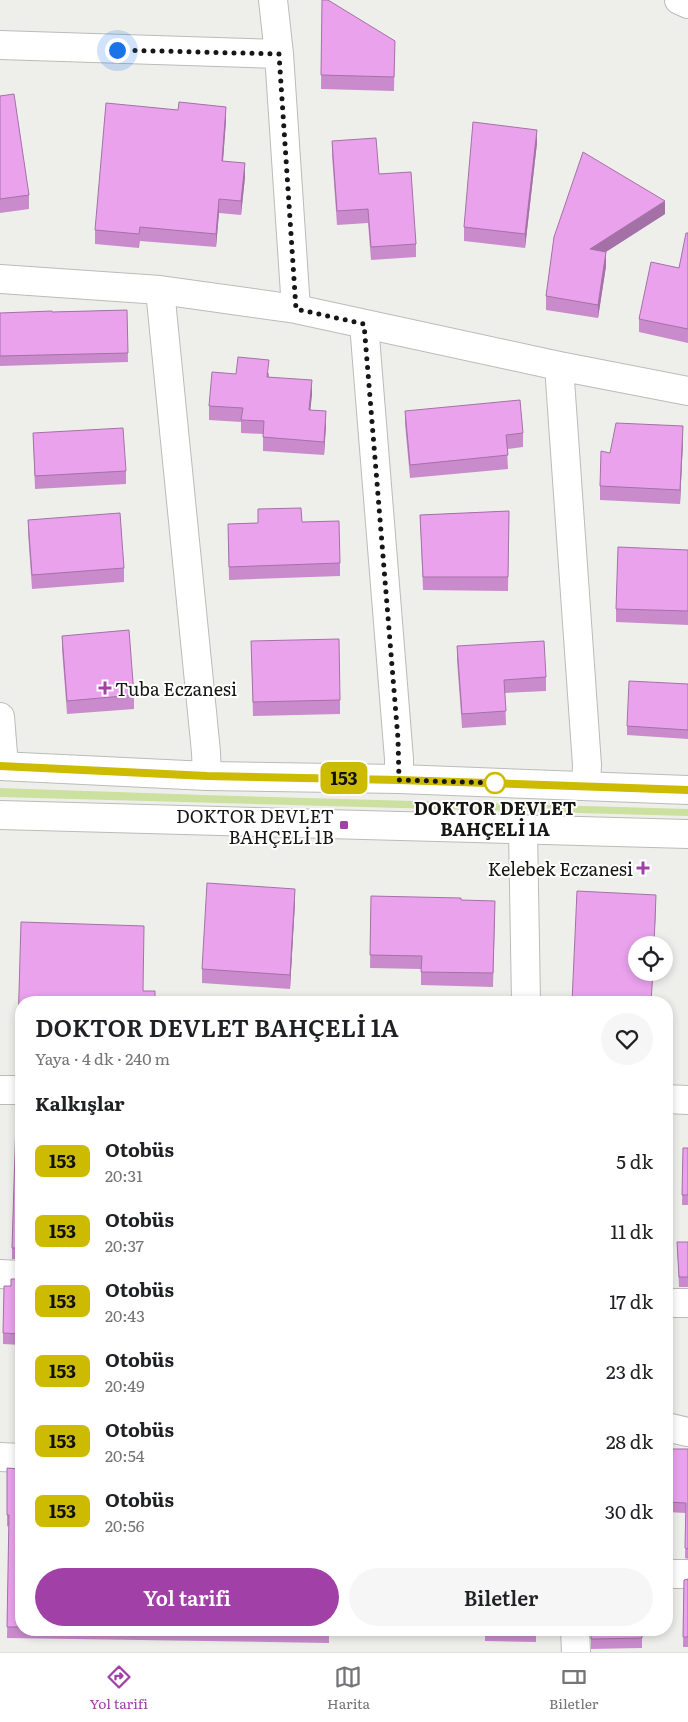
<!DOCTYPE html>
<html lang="tr">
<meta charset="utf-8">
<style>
:root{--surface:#fff;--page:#f6f6f6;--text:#202124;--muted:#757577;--line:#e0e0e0;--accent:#a140a7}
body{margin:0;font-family:Literata,serif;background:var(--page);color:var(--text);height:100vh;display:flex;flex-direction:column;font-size:19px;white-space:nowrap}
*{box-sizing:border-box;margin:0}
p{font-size:16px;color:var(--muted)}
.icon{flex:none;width:28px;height:28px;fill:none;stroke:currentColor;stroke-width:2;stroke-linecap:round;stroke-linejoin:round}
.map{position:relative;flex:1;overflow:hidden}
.drawer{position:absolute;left:15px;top:996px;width:658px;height:640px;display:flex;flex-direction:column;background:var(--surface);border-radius:20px;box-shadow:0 2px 8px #0003}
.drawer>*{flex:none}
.badge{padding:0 10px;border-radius:8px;font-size:18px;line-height:32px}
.controls{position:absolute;left:628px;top:936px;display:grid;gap:10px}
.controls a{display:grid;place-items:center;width:45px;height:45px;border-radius:50%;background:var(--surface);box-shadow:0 2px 8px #0003;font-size:25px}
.you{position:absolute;width:25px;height:25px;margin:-12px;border:4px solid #fff;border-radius:50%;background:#1a73e8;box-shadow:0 0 0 8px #1a73e833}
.map>.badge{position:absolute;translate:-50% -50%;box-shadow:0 0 0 2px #fff}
h2{padding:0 20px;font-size:19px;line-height:45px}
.round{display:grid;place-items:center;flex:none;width:52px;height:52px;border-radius:26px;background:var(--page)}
.overview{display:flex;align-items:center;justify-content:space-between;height:85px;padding:0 20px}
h1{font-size:24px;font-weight:600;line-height:38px}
.cta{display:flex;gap:10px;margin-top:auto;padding:10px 20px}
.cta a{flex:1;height:58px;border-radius:30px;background:var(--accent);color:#fff;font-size:20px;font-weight:600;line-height:58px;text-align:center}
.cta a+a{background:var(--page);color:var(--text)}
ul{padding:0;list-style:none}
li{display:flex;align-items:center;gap:15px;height:70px;padding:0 20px}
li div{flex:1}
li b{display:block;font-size:19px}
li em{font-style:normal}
li .badge{min-width:55px;font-weight:700;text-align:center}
.tabs{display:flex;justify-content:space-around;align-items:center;height:70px;border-top:1px solid var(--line);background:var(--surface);font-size:14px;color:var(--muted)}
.tabs a{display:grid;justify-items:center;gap:2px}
.tabs .on{color:var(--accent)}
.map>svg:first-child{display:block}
.green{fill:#cce09f}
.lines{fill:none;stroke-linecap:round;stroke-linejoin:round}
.street-casing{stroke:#babcb8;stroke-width:30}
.primary-casing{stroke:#babcb8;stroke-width:30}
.highway-casing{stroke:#babcb8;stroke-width:30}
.street{stroke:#fff;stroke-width:28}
.primary{stroke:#fff;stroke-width:28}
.highway{stroke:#fff;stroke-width:28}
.wall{fill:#c98bcc}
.shaded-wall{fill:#a471a6}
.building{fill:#eaa2ed;stroke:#a471a6}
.line-casing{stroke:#fff;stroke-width:11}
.line{stroke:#cb0;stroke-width:8}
.walk{stroke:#161615;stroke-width:5;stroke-dasharray:0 9}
.poi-dot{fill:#a140a7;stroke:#fff;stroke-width:2}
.stop-dot{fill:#fff;stroke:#cb0;stroke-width:2.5}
.labels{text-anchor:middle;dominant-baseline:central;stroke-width:4;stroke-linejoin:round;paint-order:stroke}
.poi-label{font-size:18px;fill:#161615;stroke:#fff;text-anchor:end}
.stop-label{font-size:18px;font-weight:bold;fill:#161615;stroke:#fff}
</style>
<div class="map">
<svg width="688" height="1652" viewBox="0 0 688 1652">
<rect width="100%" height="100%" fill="#eeefeb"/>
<path class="green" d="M0 788 204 795 688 809V816L0 797Z"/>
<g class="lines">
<g class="street-casing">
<path id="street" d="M273 0 279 54 296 309
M0 45 279 54
M0 279 160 290 296 309 559 366 688 391
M160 290 206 752 207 776
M364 324 399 759V779
M559 366 587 765 586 786
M0 717 4 766
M523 830 526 1002
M0 1090H21
M666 1099 688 1100
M0 1274 21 1275
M666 1303H688
M666 1427 688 1432
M0 1457 21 1458
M666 1572 672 1574H688
M575 1630 576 1652"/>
</g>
<g class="primary-casing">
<path id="primary" d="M0 766 207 776 399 779 688 790
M0 815 688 834"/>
</g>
<g class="highway-casing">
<path id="highway" d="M679 0 688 4"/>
</g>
<use href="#street" class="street"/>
<use href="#primary" class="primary"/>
<use href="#highway" class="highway"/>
</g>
<path class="wall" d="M322 0 395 41 394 91 321 89Z
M0 96 29 195V209L0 213Z
M226 120 223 161 245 177 241 215 219 213 216 247 140 241 139 248 95 244V230Z
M332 141 379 174 416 244V257L371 260 368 223 337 225 332 155Z
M537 143 525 248 464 241V227Z
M665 214 606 252V266L598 318 546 310V296L554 237Z
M688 233V343L639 332V319L679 268Z
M127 310 128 362 0 366V313L52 312Z
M269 373V377L312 394 310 410 326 425 324 455 263 451V434L241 433V422L209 420V406L236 374Z
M405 411 523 433V447L507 449 508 469 410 478 405 424Z
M33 433 126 471V484L35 489Z
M683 440 680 504 600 500V486Z
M509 511 508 591 423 590 420 515Z
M28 520 124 568V582L32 589 28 533Z
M302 522 340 563V576L229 580 228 524Z
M688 550V625L616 622V609Z
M62 636 134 695V709L67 714 62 649Z
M251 641 340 700V714L253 716Z
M457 646 546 677V691L505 693 506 725 462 728 457 660Z
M688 684V739L627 735V726Z
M371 896 461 900 495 914 493 987 421 985V969L370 968Z
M295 902 290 989 202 983V969Z
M21 1002V1075L17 1074V1063Z
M21 1120V1259H12V1248Z
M683 1148H688V1205H682Z
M677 1242H688V1287H679Z
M21 1279V1345L3 1344V1333L11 1286Z
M666 1449H688V1559L685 1558 686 1513 666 1512Z
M7 1468 21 1469V1630H329V1643L7 1638 9 1527 7 1526Z
M688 1579V1647H683L684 1580Z
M371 1630H408V1632L371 1631Z
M485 1630H536V1642L485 1641Z
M591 1630H642V1648L591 1649Z"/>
<path class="shaded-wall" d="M226 107V120L222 174V161Z
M537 130V143L525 248V234Z
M245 163V177L241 215V201Z
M219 199V213L216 247V234Z
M665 201V214L590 262V249Z
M606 252V266L598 318V305Z
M312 380V394L309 424V410Z
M326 411V425L324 455V442Z
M683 426V440L680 504V490Z
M295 889V902L290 989V975Z
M656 895V909L654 945Z"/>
<path class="building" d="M322 0H328L395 41 394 77 321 75Z
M14 94 29 195 0 199V96Z
M179 102 226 107 222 161 245 163 241 201 219 199 216 234 140 227 139 234 95 230 106 103 178 110Z
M473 122 537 130 525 234 464 227Z
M376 138 379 174 411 172 416 244 371 247 368 209 337 211 332 141Z
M583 152 665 201 590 249 606 252 598 305 546 296 554 237Z
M686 233H688V329L639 319 651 262 679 268Z
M127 310 128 353 0 356V313L52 311V312Z
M238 357 269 360 267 377 312 380 309 410 326 411 324 442 263 437 264 421 241 420 243 408 209 406 212 372 236 374Z
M520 400 523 433 506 435 508 455 410 465 405 411Z
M616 423 683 426 680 490 600 486 601 451 610 453Z
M123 428 126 471 35 476 33 433Z
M301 508 302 522 339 521 340 563 229 567 228 524 258 523V509Z
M509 511 508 577H423L420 515Z
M120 513 124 568 32 575 28 520Z
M618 547 688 550V611L616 609Z
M129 630 134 695 67 701 62 636Z
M339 639 340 700 253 702 251 641Z
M544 641 546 677 504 680 506 711 462 714 457 646Z
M629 681 688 684V730L627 726Z
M207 883 295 889 290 975 202 969Z
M577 891 656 895 654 945H636V972H653L651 1002H572Z
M371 896 461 898V900L495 901 493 973 421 972 422 956 370 955Z
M21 922 144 926 143 991H155V1002H21V1064L17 1063Z
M16 1120H21V1248H12Z
M683 1148H688V1195H682Z
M677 1242H688V1277H679Z
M11 1279H21V1334L3 1333 4 1286H11Z
M666 1449H688V1549L685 1548 686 1503 666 1502Z
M7 1468 21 1469V1627H7L9 1515H7Z
M688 1579V1637H683L684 1580Z
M185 1630H329V1632Z
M591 1630H642V1638L591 1639Z"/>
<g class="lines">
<g class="line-casing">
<path id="line" d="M0 766 207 776 399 780 688 790"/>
</g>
<use href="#line" class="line"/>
<path class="walk" d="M117 50 279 54 296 309 364 324 398 739 399 780 495 783"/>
</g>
<g class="poi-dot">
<path d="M102.5 680.5h5v5h5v5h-5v5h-5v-5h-5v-5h5z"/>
<rect x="339" y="820" width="10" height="10" rx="2.5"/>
<path d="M640.5 860.5h5v5h5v5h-5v5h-5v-5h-5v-5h5z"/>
</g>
<circle class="stop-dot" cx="495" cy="783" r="10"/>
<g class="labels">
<g class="poi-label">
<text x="115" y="688" text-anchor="start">Tuba Eczanesi</text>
<text x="334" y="815">DOKTOR DEVLET<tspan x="334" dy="21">BAHÇELİ 1B</tspan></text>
<text x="633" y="868">Kelebek Eczanesi</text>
</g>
<g class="stop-label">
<text x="495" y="807">DOKTOR DEVLET<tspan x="495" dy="21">BAHÇELİ 1A</tspan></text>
</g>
</g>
</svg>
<div class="controls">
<a><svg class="icon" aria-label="locate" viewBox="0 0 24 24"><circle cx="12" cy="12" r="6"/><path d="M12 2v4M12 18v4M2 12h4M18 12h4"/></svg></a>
</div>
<div class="you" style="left:117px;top:50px"></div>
<b class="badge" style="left:344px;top:778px;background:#cb0;color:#111">153</b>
<section class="drawer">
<div class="overview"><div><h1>DOKTOR DEVLET BAHÇELİ 1A</h1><p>Yaya · 4 dk · 240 m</p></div><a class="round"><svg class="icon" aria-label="heart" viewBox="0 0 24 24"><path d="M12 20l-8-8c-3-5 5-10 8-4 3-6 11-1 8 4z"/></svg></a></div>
<h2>Kalkışlar</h2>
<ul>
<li><span class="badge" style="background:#cb0;color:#111">153</span><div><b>Otobüs</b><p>20:31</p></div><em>5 dk</em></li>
<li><span class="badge" style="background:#cb0;color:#111">153</span><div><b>Otobüs</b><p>20:37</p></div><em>11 dk</em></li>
<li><span class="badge" style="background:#cb0;color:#111">153</span><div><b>Otobüs</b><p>20:43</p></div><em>17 dk</em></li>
<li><span class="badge" style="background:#cb0;color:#111">153</span><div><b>Otobüs</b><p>20:49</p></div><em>23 dk</em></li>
<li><span class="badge" style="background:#cb0;color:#111">153</span><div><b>Otobüs</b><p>20:54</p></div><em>28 dk</em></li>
<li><span class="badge" style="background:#cb0;color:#111">153</span><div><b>Otobüs</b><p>20:56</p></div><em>30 dk</em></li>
</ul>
<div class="cta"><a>Yol tarifi</a><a>Biletler</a></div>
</section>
</div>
<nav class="tabs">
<a class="on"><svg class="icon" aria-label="directions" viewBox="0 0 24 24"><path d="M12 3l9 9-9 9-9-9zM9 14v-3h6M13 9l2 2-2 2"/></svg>Yol tarifi</a>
<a><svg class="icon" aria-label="map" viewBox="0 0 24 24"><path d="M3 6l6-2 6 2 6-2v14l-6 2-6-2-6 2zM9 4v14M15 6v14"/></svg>Harita</a>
<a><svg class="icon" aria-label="tickets" viewBox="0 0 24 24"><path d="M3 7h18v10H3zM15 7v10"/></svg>Biletler</a>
</nav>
